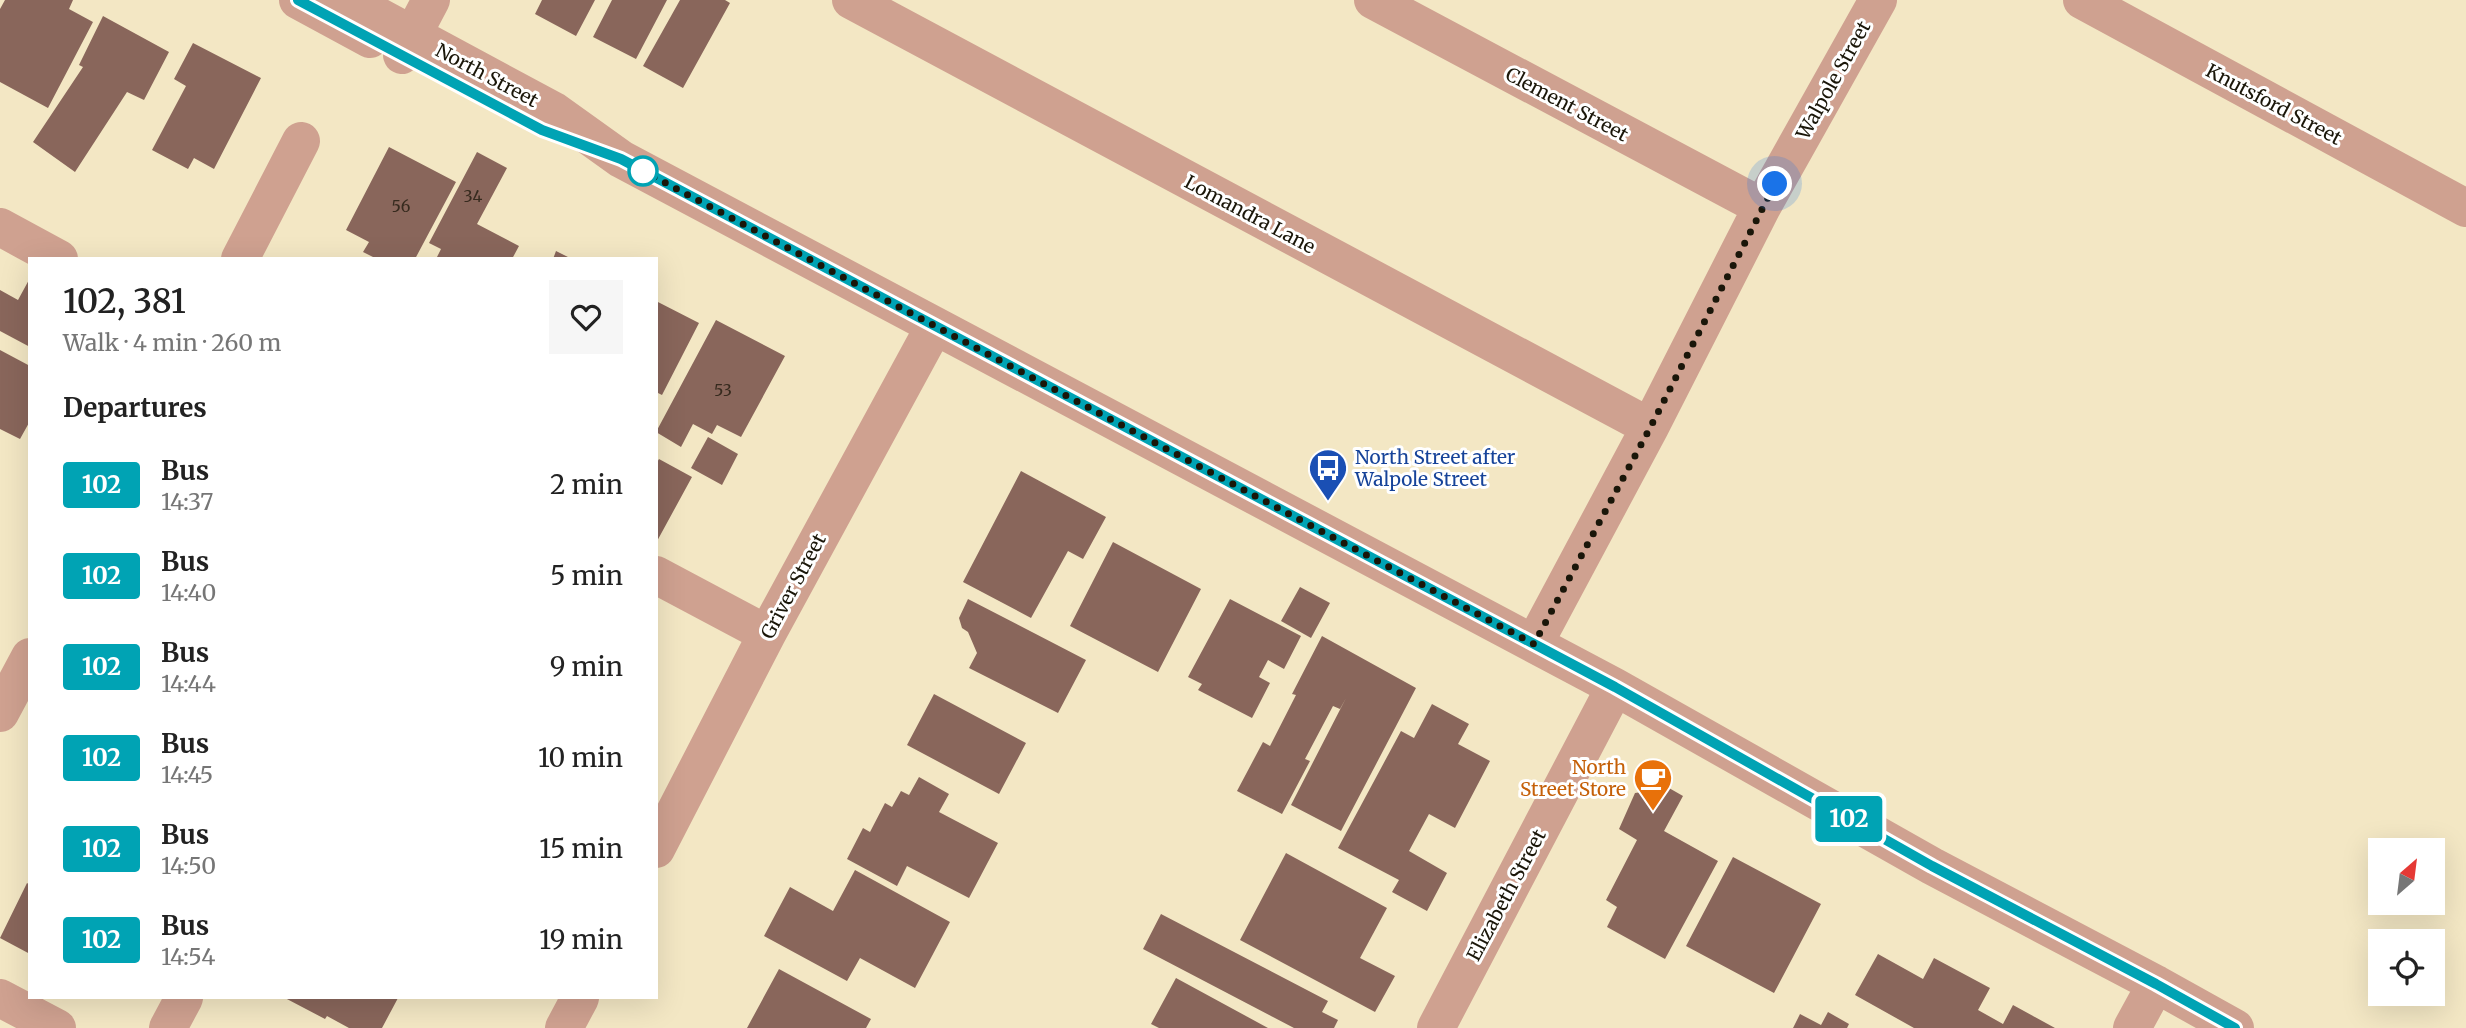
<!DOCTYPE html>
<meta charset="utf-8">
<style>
:root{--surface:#fff;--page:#f6f6f6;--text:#222;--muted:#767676}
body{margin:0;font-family:Merriweather,serif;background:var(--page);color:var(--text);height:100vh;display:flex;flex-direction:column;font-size:26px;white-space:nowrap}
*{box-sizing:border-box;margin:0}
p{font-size:23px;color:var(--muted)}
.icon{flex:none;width:38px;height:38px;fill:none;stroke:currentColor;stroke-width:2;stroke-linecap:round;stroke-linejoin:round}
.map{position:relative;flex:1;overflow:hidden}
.panel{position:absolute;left:28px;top:257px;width:630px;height:742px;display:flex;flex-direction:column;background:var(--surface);border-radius:0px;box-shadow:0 7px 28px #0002}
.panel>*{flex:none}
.badge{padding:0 14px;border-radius:5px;font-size:24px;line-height:46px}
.needle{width:46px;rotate:28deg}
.buttons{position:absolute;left:2368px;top:838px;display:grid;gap:14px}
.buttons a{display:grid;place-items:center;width:77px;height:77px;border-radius:0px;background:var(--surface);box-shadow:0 7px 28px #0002;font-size:35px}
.you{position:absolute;width:35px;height:35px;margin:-18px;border:5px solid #fff;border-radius:50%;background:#1a73e8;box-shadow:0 0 0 10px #1a73e833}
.map>.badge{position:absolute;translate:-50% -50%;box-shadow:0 0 0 4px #fff}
h2{padding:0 35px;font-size:26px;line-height:63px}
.round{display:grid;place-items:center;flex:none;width:74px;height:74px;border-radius:0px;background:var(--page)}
.headline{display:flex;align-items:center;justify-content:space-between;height:119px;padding:0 35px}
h1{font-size:33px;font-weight:600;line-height:52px}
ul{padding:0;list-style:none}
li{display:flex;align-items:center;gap:21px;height:91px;padding:0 35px}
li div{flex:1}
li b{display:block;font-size:26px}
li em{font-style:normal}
li .badge{min-width:77px;font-weight:700;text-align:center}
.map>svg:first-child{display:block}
.building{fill:#89665b}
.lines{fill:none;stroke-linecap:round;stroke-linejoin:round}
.minor{stroke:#cfa190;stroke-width:38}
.line-casing{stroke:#fff;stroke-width:16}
.line{stroke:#00a3b4;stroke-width:10}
.walk{stroke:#1a1609;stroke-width:7;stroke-dasharray:0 12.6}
.stop-dot{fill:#fff;stroke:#00a3b4;stroke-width:3.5}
.labels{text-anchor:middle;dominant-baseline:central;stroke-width:6;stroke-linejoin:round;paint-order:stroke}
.number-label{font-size:16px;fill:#362a1e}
.street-label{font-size:19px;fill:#1a1609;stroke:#fff}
.transit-label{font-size:19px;fill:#164399;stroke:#fff;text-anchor:start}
.food-label{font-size:19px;fill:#c56008;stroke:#fff;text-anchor:end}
</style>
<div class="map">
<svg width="2466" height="1028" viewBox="0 0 2466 1028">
<rect width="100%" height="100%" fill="#f3e7c4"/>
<path class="building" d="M5 0H73L69 9 93 22 48 108 0 82V9Z
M542 0H595L576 36 535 14Z
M612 0H667L636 59 593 37Z
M680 0H725L730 3 683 88 643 66Z
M103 16 169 52 144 100 127 92 75 172 33 142 83 67 79 65Z
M193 43 261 78 214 169 194 158 188 169 152 150 186 86 174 79Z
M389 147 456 182 415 259H377L363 252 369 242 346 230Z
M477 152 507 168 477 224 519 246 512 259H436L441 249 429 243Z
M556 251 572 259H553Z
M30 278V347L0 331V290L18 300Z
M656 301 699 323 662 395 656 392Z
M716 320 785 356 741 437 717 425 712 434 693 424 681 447 656 432Z
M0 350 30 366V421L20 439 0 429Z
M708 437 738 454 722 485 691 468Z
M659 459 692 477 656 543V464Z
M1021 471 1106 517 1083 559 1068 551 1031 618 963 582Z
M1113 542 1201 589 1158 672 1070 626Z
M1300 587 1330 603 1311 638 1281 621Z
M968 599 1086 660 1058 713 969 668 977 653 968 632 962 628 959 618Z
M1230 599 1301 636 1284 669 1268 660 1259 677 1270 683 1252 718 1198 690 1202 684 1188 677Z
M1322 636 1416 688 1341 831 1291 805 1346 698 1340 709 1333 706 1305 759 1310 761 1282 814 1237 791 1263 742 1270 746 1296 695 1292 694Z
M934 694 1026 743 999 794 907 745Z
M1432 704 1469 724 1458 744 1490 761 1455 828 1429 814 1409 851 1447 873 1427 911 1392 892 1399 880 1338 848 1401 731 1414 738Z
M919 777 949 794 939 812 998 843 969 898 907 866 897 886 847 859 863 828 870 832 885 803 892 807 901 791 909 795Z
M1669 788 1683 796 1664 831 1718 861 1665 959 1607 927 1617 907 1606 900 1637 840 1619 829 1635 793Z
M1286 853 1387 908 1360 958 1395 976 1375 1012 1240 940Z
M1733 857 1821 904 1774 993 1686 946Z
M855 870 950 922 915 988 860 958 847 981 764 936 790 887 833 911Z
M27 883 30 885V954L0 938Z
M1161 914 1328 1001 1322 1012 1338 1020 1334 1028H1294L1143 949Z
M1878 954 1923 979 1934 958 1990 988 1978 1010 2003 1024 2013 1005 2055 1028H1914L1855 995Z
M779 969 871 1019 866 1028H747Z
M1176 978 1268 1028H1159L1151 1024Z
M285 998H398L382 1028H349L327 1016 325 1019Z
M1828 1012 1849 1024 1847 1028H1793L1800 1014 1821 1025Z"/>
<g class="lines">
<path class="minor" d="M298 0 370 39
M348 0 554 111 621 159 1615 687 1932 866 2156 984 2235 1028
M851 0 1650 427
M1373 0 1762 207
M2082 0 2466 208
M402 55 431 0
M0 227 59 259
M240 259 301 141
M656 575 767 634
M1534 644 1650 427 1762 207 1878 0
M0 713 30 657
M656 849 767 634 934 327
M0 998 57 1028
M168 1028 184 998
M564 1028 580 998
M1436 1028 1615 687
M2132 1028 2156 984"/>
</g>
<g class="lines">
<g class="line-casing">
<path id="line" d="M298 0 542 130 621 159 1615 687 1932 866 2156 984 2235 1028"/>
</g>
<use href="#line" class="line"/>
<path class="walk" d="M643 171 1534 644 1650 428 1775 184"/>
</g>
<defs>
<g id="bus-pin" transform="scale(2.0125)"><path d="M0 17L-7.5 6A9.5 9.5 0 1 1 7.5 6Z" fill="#1a4fb4" stroke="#fff"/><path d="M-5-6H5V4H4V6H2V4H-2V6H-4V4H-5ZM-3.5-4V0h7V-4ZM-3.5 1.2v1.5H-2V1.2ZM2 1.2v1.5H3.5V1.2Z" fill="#fff"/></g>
<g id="cafe-pin" transform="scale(2.0125)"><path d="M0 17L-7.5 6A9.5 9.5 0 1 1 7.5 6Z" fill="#e8710a" stroke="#fff"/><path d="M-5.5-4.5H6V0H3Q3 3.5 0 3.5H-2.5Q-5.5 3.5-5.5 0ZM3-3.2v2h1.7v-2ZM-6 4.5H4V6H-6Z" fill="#fff"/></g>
</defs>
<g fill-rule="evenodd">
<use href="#bus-pin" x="1328" y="468"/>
<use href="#cafe-pin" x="1653" y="778"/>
</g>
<circle class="stop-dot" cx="643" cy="171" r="14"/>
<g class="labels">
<g class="number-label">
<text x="473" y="196">34</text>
<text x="401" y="206">56</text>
<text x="723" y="390">53</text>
</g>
<g class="street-label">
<text transform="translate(487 75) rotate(28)">North Street</text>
<text transform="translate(1833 80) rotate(-61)">Walpole Street</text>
<text transform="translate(1567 104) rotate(28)">Clement Street</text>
<text transform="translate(2274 104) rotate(28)">Knutsford Street</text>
<text transform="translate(1250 214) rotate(28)">Lomandra Lane</text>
<text transform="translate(793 586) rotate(-62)">Griver Street</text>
<text transform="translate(1506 895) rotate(-62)">Elizabeth Street</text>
</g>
<g class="transit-label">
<text x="1355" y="457">North Street after<tspan x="1355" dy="22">Walpole Street</tspan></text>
</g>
<g class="food-label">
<text x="1626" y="767">North<tspan x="1626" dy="22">Street Store</tspan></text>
</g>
</g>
</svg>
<div class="buttons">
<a><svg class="needle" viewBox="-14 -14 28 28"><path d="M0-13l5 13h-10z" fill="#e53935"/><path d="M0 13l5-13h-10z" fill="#767676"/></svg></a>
<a><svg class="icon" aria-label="locate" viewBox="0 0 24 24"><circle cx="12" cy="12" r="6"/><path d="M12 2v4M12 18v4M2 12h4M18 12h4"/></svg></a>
</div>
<div class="you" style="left:1775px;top:184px"></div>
<b class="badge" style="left:1849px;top:819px;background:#00a3b4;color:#fff">102</b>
<section class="panel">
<div class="headline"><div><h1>102, 381</h1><p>Walk · 4 min · 260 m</p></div><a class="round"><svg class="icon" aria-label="heart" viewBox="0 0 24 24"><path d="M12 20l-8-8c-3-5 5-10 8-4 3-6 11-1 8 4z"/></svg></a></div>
<h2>Departures</h2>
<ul>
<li><span class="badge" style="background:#00a3b4;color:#fff">102</span><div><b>Bus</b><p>14:37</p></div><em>2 min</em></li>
<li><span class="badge" style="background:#00a3b4;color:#fff">102</span><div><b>Bus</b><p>14:40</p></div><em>5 min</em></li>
<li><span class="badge" style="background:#00a3b4;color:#fff">102</span><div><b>Bus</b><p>14:44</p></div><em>9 min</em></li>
<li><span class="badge" style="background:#00a3b4;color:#fff">102</span><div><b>Bus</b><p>14:45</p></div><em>10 min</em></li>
<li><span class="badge" style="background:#00a3b4;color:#fff">102</span><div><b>Bus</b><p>14:50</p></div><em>15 min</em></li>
<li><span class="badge" style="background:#00a3b4;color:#fff">102</span><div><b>Bus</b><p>14:54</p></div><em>19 min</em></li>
</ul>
</section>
</div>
